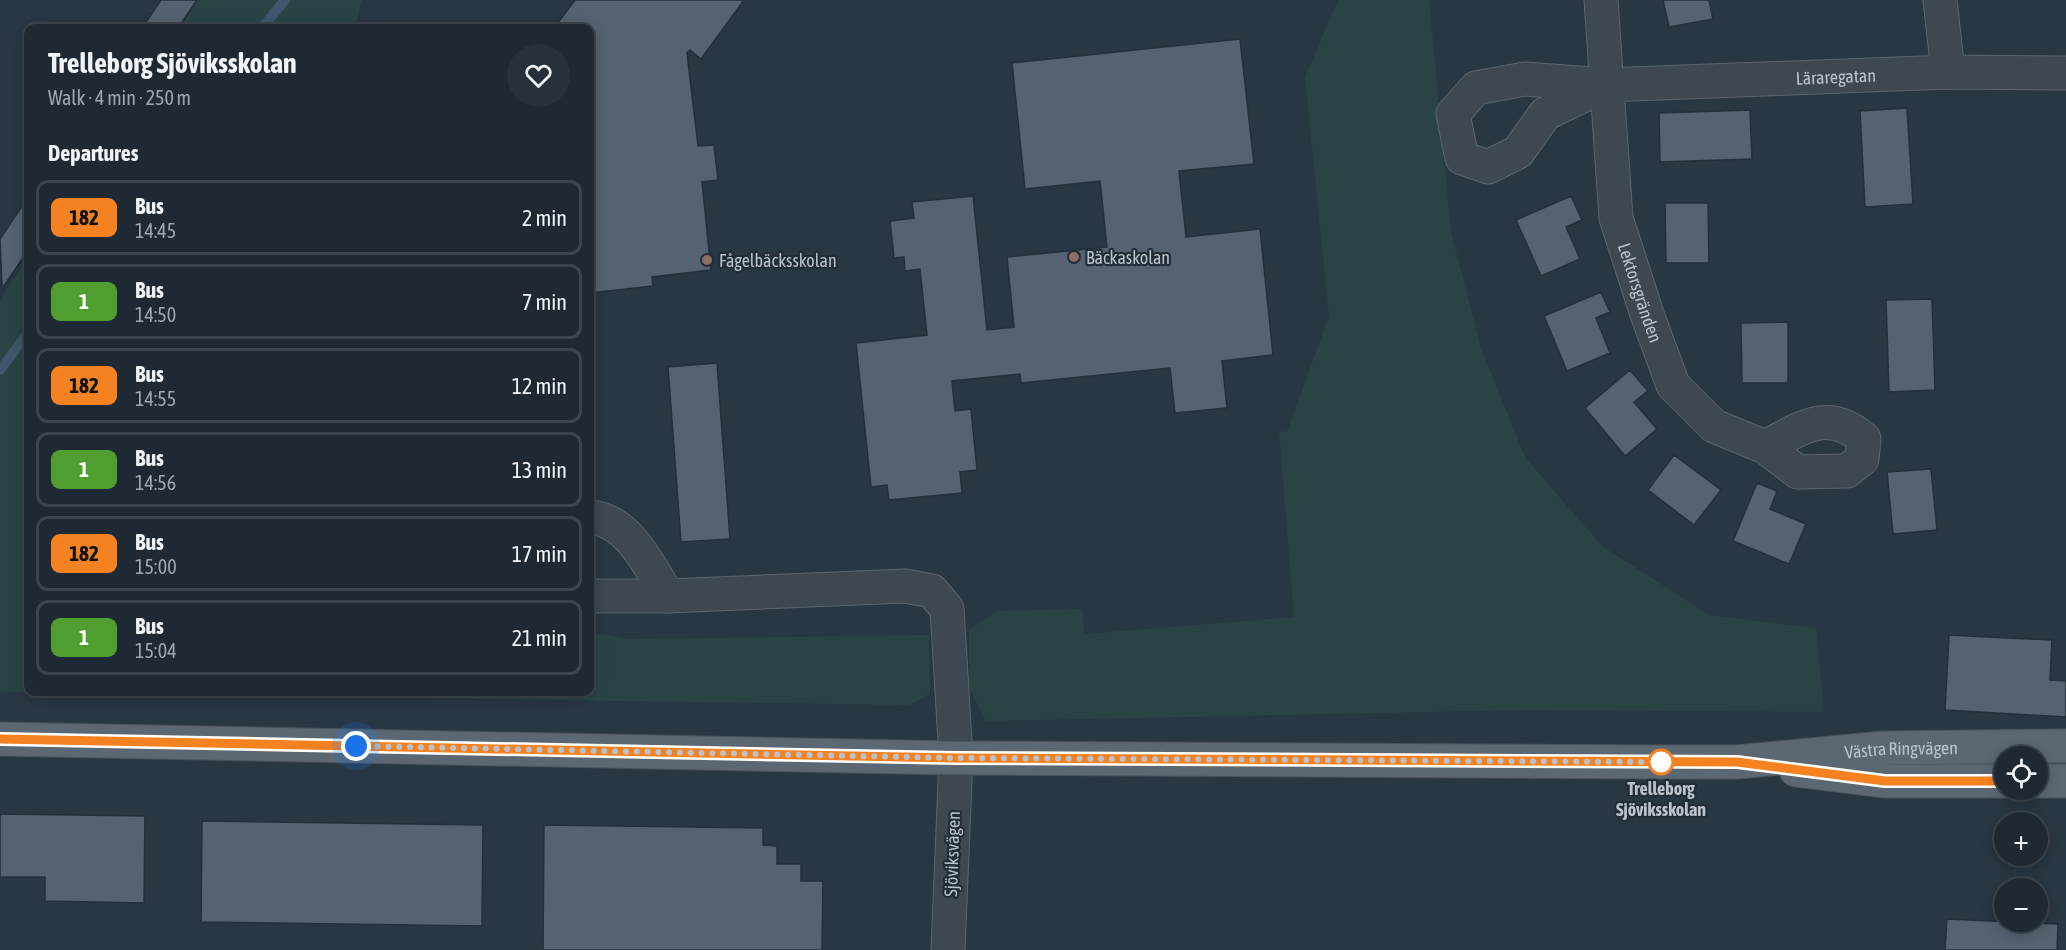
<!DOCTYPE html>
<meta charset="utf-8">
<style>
:root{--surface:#1e2933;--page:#26313b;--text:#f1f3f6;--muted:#a1a6ac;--line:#3c454e}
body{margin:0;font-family:"Asap Condensed",sans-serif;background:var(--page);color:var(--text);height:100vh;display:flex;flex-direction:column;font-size:22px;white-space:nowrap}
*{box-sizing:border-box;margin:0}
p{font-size:20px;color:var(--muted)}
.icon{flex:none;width:33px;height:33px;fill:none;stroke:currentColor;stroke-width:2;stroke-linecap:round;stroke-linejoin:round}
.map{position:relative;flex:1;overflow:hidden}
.sheet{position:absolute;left:24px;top:24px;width:570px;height:672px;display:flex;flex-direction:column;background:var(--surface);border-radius:12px;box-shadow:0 3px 15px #0003,0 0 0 2px var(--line)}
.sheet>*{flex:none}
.badge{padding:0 12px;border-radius:9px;font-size:21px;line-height:39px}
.controls{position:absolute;left:1994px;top:746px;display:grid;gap:12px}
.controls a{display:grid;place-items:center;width:54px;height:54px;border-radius:50%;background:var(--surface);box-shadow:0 3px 15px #0003,0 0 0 2px var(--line);font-size:30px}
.you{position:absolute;width:30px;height:30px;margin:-15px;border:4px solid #fff;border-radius:50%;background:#1a73e8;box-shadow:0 0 0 9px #1a73e833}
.map>.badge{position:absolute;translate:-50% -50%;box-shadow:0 0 0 3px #fff}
h2{padding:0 24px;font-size:22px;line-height:54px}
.round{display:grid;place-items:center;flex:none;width:63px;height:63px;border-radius:32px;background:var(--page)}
.summary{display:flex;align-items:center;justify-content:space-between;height:102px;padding:0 24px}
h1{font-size:28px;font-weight:700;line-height:45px}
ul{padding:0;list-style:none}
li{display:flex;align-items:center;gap:18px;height:75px;margin:0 12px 9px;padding:0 12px;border:3px solid var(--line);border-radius:12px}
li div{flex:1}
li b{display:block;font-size:22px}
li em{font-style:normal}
li .badge{min-width:66px;font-weight:700;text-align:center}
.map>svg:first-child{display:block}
.green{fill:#2a4445}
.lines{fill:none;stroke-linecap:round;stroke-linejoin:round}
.stream{stroke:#3f566c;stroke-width:10}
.building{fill:#546271;stroke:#232f3b;stroke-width:1.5}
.minor-casing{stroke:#5b6671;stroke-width:35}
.major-casing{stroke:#495460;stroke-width:35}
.minor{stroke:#3d4853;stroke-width:33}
.major{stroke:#5b6873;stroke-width:33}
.line-casing{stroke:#fff;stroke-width:14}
.line{stroke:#f58220;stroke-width:9}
.walk{stroke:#bac3cd;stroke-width:6;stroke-dasharray:0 10.8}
.education-dot{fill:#8d6e63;stroke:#212d39;stroke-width:2}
.stop-dot{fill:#fff;stroke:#f58220;stroke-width:3}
.labels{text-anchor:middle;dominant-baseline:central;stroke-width:4.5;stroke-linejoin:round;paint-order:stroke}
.street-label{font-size:18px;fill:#bac3cd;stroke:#212d39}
.poi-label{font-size:18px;fill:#bac3cd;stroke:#212d39;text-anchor:start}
.stop-label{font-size:18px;font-weight:bold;fill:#bac3cd;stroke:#212d39}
</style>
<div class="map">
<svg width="2066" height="950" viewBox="0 0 2066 950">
<rect width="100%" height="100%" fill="#283744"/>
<path class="green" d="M198 0H362L354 28H179Z
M1338 0H1429L1451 232 1481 348 1525 457 1602 546 1709 615 1816 628 1824 712 1532 710 986 721 969 688V630L998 611 1082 609 1084 634 1294 617 1279 431 1287 432 1329 316 1305 77Z
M28 257V692H590V632L627 639 929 635 930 694 909 705 0 692V300Z"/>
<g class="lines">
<path class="stream" d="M262 28 285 0
M0 370 28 333"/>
</g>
<path class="building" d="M161 0H197L178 28H142Z
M575 0H744L701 59 690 50 687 53 698 146 714 145 718 180 702 182 711 270 652 277 653 286 590 293V28H554Z
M1663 0H1709L1713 19 1669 27Z
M1240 39 1254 164 1179 171 1186 237 1260 229 1273 355 1222 361 1227 408 1175 413 1170 368 1021 383 1020 374 952 381 955 411 971 409 977 470 960 472 962 493 889 500 887 485 871 487 856 343 927 335 920 269 905 271 904 257 894 258 890 221 914 218 912 202 973 196 987 330 1014 327 1007 257 1107 247 1100 181 1025 189 1012 63Z
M1907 108 1913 204 1865 207 1860 111Z
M1750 110 1752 159 1660 162 1659 113Z
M1571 196 1582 220 1566 227 1580 259 1541 276 1516 220Z
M28 197V250L2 289 0 239Z
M1665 203H1708L1709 263H1666Z
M1601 292 1610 312 1596 318 1610 353 1567 371 1544 316Z
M1932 299 1935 390 1889 392 1886 300Z
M1788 322V383H1742L1741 323Z
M717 363 730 539 681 542 668 367Z
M1630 370 1648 391 1634 402 1657 429 1625 456 1585 408Z
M1674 455 1721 490 1694 525 1648 490Z
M1931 469 1937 530 1893 534 1887 472Z
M1757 483 1777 491 1770 509 1806 524 1789 564 1733 541Z
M1949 635 2052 640 2050 680 2066 681V717L1945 710Z
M0 814 145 816 144 903 45 901V877H0Z
M202 821 483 825 482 926 201 922Z
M544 825 763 828V845L777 846V864H801V881H823L822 950H543Z
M1947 919 2058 924 2057 950H1945Z"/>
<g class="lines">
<g class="minor-casing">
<g id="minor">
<path id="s1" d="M1601 0 1616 218 1647 314 1673 385 1714 426 1765 447 1798 472 1847 471 1862 459 1864 439C1828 407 1802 428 1765 447"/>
<path d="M1940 0 1948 72"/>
<path id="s2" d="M1605 85 1545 114 1518 152 1488 167 1462 158 1453 114 1476 88 1525 79 1605 85 1948 72 2066 73"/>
<path d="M590 517C629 520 649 566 668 596"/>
<path d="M590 596H668L905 586 932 591 947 609 956 758 948 950"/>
</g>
</g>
<g class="major-casing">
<g id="major">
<path id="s3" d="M0 739 956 758 1661 762H1737L1884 748 2066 746"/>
<path d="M1796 770 1885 781H2004"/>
<path d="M2037 781H2066"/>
</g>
</g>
<use href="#minor" class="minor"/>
<use href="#major" class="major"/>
</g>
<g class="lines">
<g class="line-casing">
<path id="line" d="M0 739 956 758 1737 762 1885 781H2004"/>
</g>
<use href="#line" class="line"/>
<path class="walk" d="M356 746 956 758 1661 762"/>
</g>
<g class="education-dot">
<circle cx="1074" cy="257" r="6"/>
<circle cx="707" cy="260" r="6"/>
</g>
<circle class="stop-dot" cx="1661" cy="762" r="12"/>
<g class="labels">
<g class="street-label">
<text stroke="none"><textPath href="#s2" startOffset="615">Läraregatan</textPath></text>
<text stroke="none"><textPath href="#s1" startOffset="297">Lektorsgränden</textPath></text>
<text stroke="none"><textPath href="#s3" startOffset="1902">Västra Ringvägen</textPath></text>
<text transform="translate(952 854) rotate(-88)">Sjöviksvägen</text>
</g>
<g class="poi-label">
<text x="1086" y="257">Bäckaskolan</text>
<text x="719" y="260">Fågelbäcksskolan</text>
</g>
<g class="stop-label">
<text x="1661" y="788">Trelleborg<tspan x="1661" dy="21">Sjöviksskolan</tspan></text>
</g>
</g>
</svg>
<div class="controls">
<a><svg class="icon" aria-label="locate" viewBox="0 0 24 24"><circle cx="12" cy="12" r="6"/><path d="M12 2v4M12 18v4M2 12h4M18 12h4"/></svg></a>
<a>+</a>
<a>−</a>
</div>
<div class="you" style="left:356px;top:746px"></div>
<section class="sheet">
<div class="summary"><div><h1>Trelleborg Sjöviksskolan</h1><p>Walk · 4 min · 250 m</p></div><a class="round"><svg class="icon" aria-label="heart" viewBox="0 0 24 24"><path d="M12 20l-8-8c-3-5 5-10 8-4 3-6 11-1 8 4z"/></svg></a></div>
<h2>Departures</h2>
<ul>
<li><span class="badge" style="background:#f58220;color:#111">182</span><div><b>Bus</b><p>14:45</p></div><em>2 min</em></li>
<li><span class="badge" style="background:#509e2f;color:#fff">1</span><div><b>Bus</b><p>14:50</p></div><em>7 min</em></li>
<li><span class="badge" style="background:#f58220;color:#111">182</span><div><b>Bus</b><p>14:55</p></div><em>12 min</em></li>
<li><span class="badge" style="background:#509e2f;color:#fff">1</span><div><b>Bus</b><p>14:56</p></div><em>13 min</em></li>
<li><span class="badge" style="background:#f58220;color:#111">182</span><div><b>Bus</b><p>15:00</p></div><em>17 min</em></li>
<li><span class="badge" style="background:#509e2f;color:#fff">1</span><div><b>Bus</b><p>15:04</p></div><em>21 min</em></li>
</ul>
</section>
</div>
